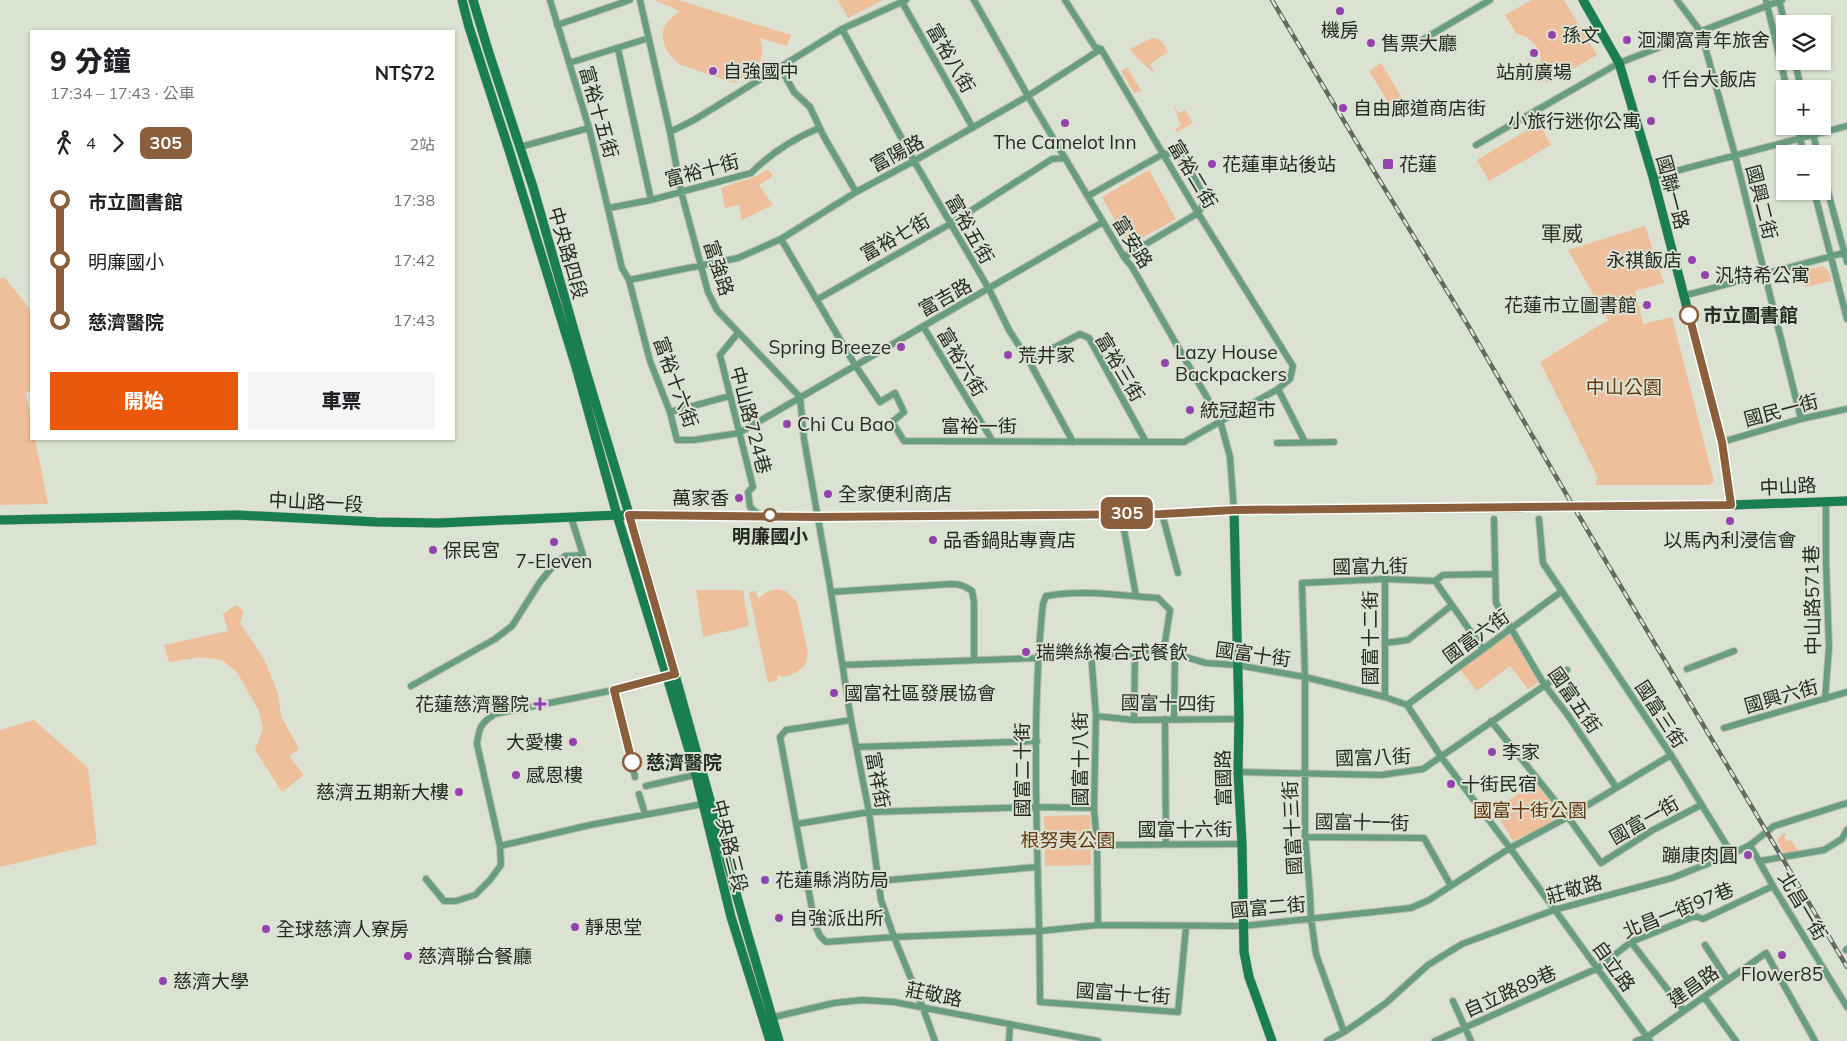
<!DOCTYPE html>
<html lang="zh-TW">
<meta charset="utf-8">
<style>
:root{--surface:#fff;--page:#f6f6f6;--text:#202124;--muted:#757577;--accent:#ea580c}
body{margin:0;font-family:Mulish,"Noto Sans TC",sans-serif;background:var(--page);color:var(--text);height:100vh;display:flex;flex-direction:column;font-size:19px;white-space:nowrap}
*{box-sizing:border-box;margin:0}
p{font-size:16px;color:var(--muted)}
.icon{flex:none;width:28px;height:28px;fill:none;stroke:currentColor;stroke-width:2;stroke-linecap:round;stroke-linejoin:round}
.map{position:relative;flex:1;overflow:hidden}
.sheet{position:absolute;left:30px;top:30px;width:425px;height:410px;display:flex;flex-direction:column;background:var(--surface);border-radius:0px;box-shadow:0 1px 4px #0004}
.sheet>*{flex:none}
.badge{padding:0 10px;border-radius:8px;font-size:18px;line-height:32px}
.buttons{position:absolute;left:1776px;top:15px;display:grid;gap:10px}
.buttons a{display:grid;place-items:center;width:55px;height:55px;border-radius:0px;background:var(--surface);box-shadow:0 1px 4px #0004;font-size:25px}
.map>.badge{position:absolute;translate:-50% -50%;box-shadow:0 0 0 2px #fff}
.legs{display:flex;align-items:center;gap:8px;height:55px;padding:0 20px;font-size:16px}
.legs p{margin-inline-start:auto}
.summary{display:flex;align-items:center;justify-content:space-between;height:85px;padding:0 20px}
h1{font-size:28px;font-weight:800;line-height:38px}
.button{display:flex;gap:10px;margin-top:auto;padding:10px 20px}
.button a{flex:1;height:58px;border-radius:0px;background:var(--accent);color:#fff;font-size:20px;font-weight:800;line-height:58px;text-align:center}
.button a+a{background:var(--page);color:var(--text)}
ul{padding:0 20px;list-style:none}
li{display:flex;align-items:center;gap:18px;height:60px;font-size:19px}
li i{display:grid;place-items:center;width:8px;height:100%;margin:0 6px;background:currentColor}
li i::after{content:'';width:12px;height:12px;margin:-6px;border:4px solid;border-radius:50%;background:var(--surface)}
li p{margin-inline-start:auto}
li:first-child i{background:linear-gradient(#0000 50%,currentColor 0)}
li:last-child i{background:linear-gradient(currentColor 50%,#0000 0)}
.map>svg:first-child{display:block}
.green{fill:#efbe9a}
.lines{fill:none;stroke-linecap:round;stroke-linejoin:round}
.secondary-tunnel{stroke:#b8bdaf;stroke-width:9;stroke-dasharray:9 4.5;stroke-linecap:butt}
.street-casing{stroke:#b8bdaf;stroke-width:8}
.secondary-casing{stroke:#b8bdaf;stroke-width:10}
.street{stroke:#689e7f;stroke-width:6}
.secondary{stroke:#197e52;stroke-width:9}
.rail-casing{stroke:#65695f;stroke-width:4.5}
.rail{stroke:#dce2d2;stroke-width:2.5;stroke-dasharray:8;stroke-linecap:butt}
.line-1-casing{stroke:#fff;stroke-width:11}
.line-1{stroke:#8b5e3c;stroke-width:8}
.poi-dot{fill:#9341af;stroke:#dce2d2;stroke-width:2}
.stop-1-dot{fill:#fff;stroke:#8b5e3c;stroke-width:2.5}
.labels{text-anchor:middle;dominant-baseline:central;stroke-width:4;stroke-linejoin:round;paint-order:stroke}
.poi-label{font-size:19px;fill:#272a23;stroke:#dce2d2;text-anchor:start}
.street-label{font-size:19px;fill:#272a23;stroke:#dce2d2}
.stop-label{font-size:19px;font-weight:bold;fill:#272a23;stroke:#dce2d2;text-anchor:start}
.park-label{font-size:19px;fill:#653811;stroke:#dce2d2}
.quarter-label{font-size:21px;fill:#32372a;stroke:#dce2d2}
</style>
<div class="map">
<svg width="1847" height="1041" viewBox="0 0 1847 1041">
<rect width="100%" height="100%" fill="#dce2d2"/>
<path class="green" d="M654 0H678L791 35 787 46 760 38C767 65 755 71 734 83L681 65C670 58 659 43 664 28 667 21 675 15 680 11Z
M838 0H883L848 18Z
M1532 0H1564L1597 55 1547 83 1538 69 1541 58 1537 47 1528 38 1516 33 1505 15Z
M1152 38C1162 38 1164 45 1168 52L1150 64 1155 74 1136 57 1130 49Z
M1381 63 1405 103 1393 110 1369 71Z
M1127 67 1142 92 1140 93 1139 91 1134 93 1121 71Z
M1173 104 1179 113 1185 110 1193 123 1177 132 1175 129 1181 125C1177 118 1176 111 1173 104Z
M1539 123 1551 145 1489 181 1477 160Z
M768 169 773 176 759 185 773 205 742 220 739 205 725 208 721 188 757 176Z
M1149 170 1176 219 1129 245 1102 197Z
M1645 226 1664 283 1635 291 1643 324 1672 317 1714 481 1710 485H1595L1598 478 1540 362 1608 320 1568 250Z
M1823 266 1829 272 1831 281 1805 287 1801 271Z
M4 277 31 310V391L26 392 31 420V439H35L48 504 0 505V279Z
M776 589 786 591 797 602 808 653 805 665 797 672 785 677 777 675 778 680 768 683 749 592 756 591 758 599 765 593Z
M696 590H743L749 626 703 637Z
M236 605 244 611 240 623 264 659 278 693 281 716 299 749 289 756 304 775 282 792 255 750 263 729 259 711 237 672 222 660 201 657 169 662 164 645 228 631 223 614Z
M1511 632 1542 680 1528 689 1510 666 1477 691 1460 669Z
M34 720 88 768 97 844 0 867V730Z
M1535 783 1563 817 1513 841 1494 810Z
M1090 815 1091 865 1045 866 1044 816Z
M1784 833 1786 834 1784 837 1787 841 1793 840 1792 842 1798 850V853L1786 857 1778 843V838Z"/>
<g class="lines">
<path class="secondary-tunnel" d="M1522 508 1604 507"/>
<g class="street-casing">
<path id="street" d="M550 0 589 128 622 268 629 280 650 361 670 412 677 440H694L739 433 1103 222
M640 0 670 132 681 191 708 292 717 310 800 397 804 439 831 592 851 720 869 812 881 900 894 937 923 1008 935 1041
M974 0 1028 96 1124 257 1132 267 1220 420 1230 457 1234 510
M1677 0 1701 32 1735 155 1801 419
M1766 0 1787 89
M1779 0 1785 24
M902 2 973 128
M557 25 630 0
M842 29 914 161 989 289 1009 330 1029 361 1073 442
M1417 43 1490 0
M618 49 651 200
M1795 61 1801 89
M569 63 649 38
M780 67 794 92 810 107 823 135 856 192
M1797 126 1804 154
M1811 126 1818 154
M670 132 694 120 842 29 906 0
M1476 145 1619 63 1782 0
M520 147 589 128
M1822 170 1847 262
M1653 177 1847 126
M1814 191 1847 319
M1088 196 1163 154C1169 153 1173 152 1178 155 1184 160 1206 195 1204 203 1203 206 1200 210 1198 213L1124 257
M609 208 651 200 751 173C770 154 795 138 819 128
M781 239 855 365 880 402 895 393 904 412 892 422 904 441 1184 442 1278 389 1290 379 1293 366 1198 213 1101 49 1095 47 1065 0
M629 280 738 258 781 239 856 192 914 161 1028 96 1101 49
M1683 296 1847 252
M818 299 950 224 1052 159 1065 158
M923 326 992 440
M738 333 720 355 753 487 748 492 750 507 759 515
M1029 361 1080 334 1089 338 1146 442
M1278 389 1305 442
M670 412 730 396
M1722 442 1801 419 1847 409
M1277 443 1334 442
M1121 513 1136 596
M1162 514 1178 573
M1494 519 1496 603 1544 684 1567 714 1616 787
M1539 519 1543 563 1671 755 1732 854
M1435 581 1483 649
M831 592 951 584C960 584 965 586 972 591L974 602V660
M1385 643 1408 640 1452 605
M1164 649 1170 610 1158 598C1122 596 1082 589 1046 596L1043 604C1029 736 1040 870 1040 1002L1178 1012 1186 927
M1091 653 1096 716 1094 808 1097 845 1098 925
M843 665 1037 658 1091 653 1135 655 1164 649 1175 654 1206 663 1237 665 1305 677 1385 697 1407 705 1442 758 1510 848 1650 1041
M1687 669 1734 651
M411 686 495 639 512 626 540 582 554 565 565 556 583 555 571 517
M614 690 635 777
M1385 697V579
M1825 699 1829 647 1826 563V501
M1407 705 1562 591
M1096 716 1134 720 1239 719
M1165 719 1166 844
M851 720 786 730 780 737 815 925 820 936 826 942 894 937 1040 931 1098 925 1243 926 1411 908 1429 900 1510 848 1568 817 1671 755
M1134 720 1135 655
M1174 720 1175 654
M1491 721 1568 817 1601 863 1653 830 1701 805
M1724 728 1847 692
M857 747 1037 741
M1238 772 1381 775 1423 769 1567 670
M646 786 699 774
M639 794 645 814
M797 824 869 812 1037 807 1094 808
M1305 837 1424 838 1451 886
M1097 845 1242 844
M1750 845 1773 886 1847 1007
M500 846 590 825 703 804
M1760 861 1824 850 1842 839 1847 830
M426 879 444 901H456L475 895 490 880 501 865 500 846 477 744C479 727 481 723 495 714L614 690 669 676
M878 881 1037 867
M1631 942 1684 1011
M1705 945 1728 980
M1846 950 1847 949
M1704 997 1736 1041
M1453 1001 1471 1041
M770 1018 834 1003 862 1000 894 1002 1098 1041
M1344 1032 1316 954 1311 918 1310 893 1305 837V677L1302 583 1385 579 1435 581 1443 575 1494 574
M1009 1041 1010 1024
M1327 1041 1344 1032 1359 1022 1386 1003 1428 965 1462 944 1554 910 1672 878 1732 854 1750 845 1774 826 1847 803
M1435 1041 1598 968 1631 942 1695 916 1703 919 1773 886
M1636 1041 1647 1037 1766 953 1815 1041"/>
</g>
<g class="secondary-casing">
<path id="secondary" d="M462 0 469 27 509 150 576 367 617 515 667 677 694 767 731 917 770 1041
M473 0 488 50 533 187 584 365 642 557 745 925 779 1041
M1583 0 1619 63 1653 177 1722 442 1731 505
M1604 507 1731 505 1847 501
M1234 510 1239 719 1238 772 1242 844 1244 952 1249 977 1272 1041
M0 520 237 515 377 522 439 523 617 515 818 517 1162 514 1234 510 1522 508"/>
</g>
<use href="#street" class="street"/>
<use href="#secondary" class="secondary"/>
<g class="rail-casing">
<path id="rail" d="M1272 0 1366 158 1469 327 1579 516 1847 967"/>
</g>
<use href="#rail" class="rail"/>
</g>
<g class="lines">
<g class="line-1-casing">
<path id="line-1" d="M632 762 614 690 675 674 629 515 818 517 1162 514 1234 510 1731 505 1722 442 1689 315"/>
</g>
<use href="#line-1" class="line-1"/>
</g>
<g class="poi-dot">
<circle cx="1340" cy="11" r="5"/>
<circle cx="1552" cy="35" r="5"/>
<circle cx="1627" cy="40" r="5"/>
<circle cx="1371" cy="43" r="5"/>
<circle cx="1534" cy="53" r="5"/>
<circle cx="713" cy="71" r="5"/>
<circle cx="1652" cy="79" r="5"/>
<circle cx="1343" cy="108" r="5"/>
<circle cx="1651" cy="121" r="5"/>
<circle cx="1065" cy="123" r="5"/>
<circle cx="1212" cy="164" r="5"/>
<rect x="1382" y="158" width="12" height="12" rx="2.5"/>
<circle cx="1692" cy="260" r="5"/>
<circle cx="1705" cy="275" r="5"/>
<circle cx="1647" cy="305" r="5"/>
<circle cx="901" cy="347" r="5"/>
<circle cx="1008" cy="355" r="5"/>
<circle cx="1165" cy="363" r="5"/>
<circle cx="1190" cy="410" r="5"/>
<circle cx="787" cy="424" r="5"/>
<circle cx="828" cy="494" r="5"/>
<circle cx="739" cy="498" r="5"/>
<circle cx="1730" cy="521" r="5"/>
<circle cx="933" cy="540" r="5"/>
<circle cx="554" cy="542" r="5"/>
<circle cx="433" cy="550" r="5"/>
<circle cx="1026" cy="652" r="5"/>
<circle cx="834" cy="693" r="5"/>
<path d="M537.5 696.5h5v5h5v5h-5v5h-5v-5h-5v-5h5z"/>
<circle cx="573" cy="742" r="5"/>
<circle cx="1492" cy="752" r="5"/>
<circle cx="516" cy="775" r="5"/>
<circle cx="1451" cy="784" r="5"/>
<circle cx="459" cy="792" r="5"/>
<circle cx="1748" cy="855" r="5"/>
<circle cx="765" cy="880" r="5"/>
<circle cx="779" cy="918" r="5"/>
<circle cx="575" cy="927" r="5"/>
<circle cx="266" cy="929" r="5"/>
<circle cx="1782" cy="955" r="5"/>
<circle cx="408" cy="956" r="5"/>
<circle cx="163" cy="981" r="5"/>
</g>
<g class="stop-1-dot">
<circle cx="1689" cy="315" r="9"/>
<circle cx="770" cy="515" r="6"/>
<circle cx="632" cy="762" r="9"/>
</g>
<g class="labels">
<g class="poi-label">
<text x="1340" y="30" text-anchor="middle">機房</text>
<text x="1562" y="35">孫文</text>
<text x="1637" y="40">洄瀾窩青年旅舍</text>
<text x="1381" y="43">售票大廳</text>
<text x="723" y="71">自強國中</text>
<text x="1534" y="72" text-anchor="middle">站前廣場</text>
<text x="1662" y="79">仟台大飯店</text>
<text x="1353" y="108">自由廊道商店街</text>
<text x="1641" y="121" text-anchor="end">小旅行迷你公寓</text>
<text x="1065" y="142" text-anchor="middle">The Camelot Inn</text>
<text x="1222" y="164">花蓮車站後站</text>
<text x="1399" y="164">花蓮</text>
<text x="1682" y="260" text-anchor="end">永祺飯店</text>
<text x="1715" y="275">汎特希公寓</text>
<text x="1637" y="305" text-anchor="end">花蓮市立圖書館</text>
<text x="891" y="347" text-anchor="end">Spring Breeze</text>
<text x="1175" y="352">Lazy House<tspan x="1175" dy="22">Backpackers</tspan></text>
<text x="1018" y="355">荒井家</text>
<text x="1200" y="410">統冠超市</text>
<text x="797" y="424">Chi Cu Bao</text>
<text x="838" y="494">全家便利商店</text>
<text x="729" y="498" text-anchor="end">萬家香</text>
<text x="943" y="540">品香鍋貼專賣店</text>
<text x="1730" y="540" text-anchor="middle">以馬內利浸信會</text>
<text x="443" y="550">保民宮</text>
<text x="554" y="561" text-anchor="middle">7-Eleven</text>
<text x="1036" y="652">瑞樂絲複合式餐飲</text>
<text x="844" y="693">國富社區發展協會</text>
<text x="529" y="704" text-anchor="end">花蓮慈濟醫院</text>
<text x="563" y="742" text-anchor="end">大愛樓</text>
<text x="1502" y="752">李家</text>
<text x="526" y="775">感恩樓</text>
<text x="1461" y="784">十街民宿</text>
<text x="449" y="792" text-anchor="end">慈濟五期新大樓</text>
<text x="1738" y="855" text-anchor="end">蹦康肉圓</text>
<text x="775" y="880">花蓮縣消防局</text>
<text x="789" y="918">自強派出所</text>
<text x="585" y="927">靜思堂</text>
<text x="276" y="929">全球慈濟人寮房</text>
<text x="418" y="956">慈濟聯合餐廳</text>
<text x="1782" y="974" text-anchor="middle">Flower85</text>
<text x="173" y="981">慈濟大學</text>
</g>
<g class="street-label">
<text transform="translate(951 58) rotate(60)">富裕八街</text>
<text transform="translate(599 112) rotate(74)">富裕十五街</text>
<text transform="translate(897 153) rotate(-28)">富陽路</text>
<text transform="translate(702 170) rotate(-15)">富裕十街</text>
<text transform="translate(1193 174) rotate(59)">富裕二街</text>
<text transform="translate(1673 192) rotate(75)">國聯一路</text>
<text transform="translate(1762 202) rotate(76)">國興二街</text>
<text transform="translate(970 229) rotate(60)">富裕五街</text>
<text transform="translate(895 237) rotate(-29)">富裕七街</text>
<text transform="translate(1133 242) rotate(58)">富安路</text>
<text transform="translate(568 253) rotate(74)">中央路四段</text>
<text transform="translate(719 268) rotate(72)">富強路</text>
<text transform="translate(945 297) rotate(-29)">富吉路</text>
<text transform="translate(962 362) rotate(59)">富裕六街</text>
<text transform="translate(1120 367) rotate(59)">富裕三街</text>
<text transform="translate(676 382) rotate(70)">富裕十六街</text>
<text transform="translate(1781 410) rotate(-15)">國民一街</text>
<text transform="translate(751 420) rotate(75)">中山路724巷</text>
<text x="979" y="426">富裕一街</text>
<text transform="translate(1788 486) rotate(-3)">中山路</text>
<text transform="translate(316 502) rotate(3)">中山路一段</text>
<text transform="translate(1370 566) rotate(-1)">國富九街</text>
<text transform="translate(1812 600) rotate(-91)">中山路571巷</text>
<text transform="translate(1476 636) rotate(-36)">國富六街</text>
<text transform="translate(1370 638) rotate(-90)">國富十二街</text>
<text transform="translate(1253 654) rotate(8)">國富十街</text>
<text transform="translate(1781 696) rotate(-16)">國興六街</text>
<text transform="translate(1575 700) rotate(55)">國富五街</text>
<text transform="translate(1168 703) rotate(1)">國富十四街</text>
<text transform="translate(1661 714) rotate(57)">國富三街</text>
<text transform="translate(1373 757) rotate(-2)">國富八街</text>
<text transform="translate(1080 759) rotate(-90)">國富十八街</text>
<text transform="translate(1022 770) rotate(-90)">國富二十街</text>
<text transform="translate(1223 778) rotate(-91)">富國路</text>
<text transform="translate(878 780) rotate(79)">富祥街</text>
<text transform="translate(1644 820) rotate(-30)">國富一街</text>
<text transform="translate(1362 822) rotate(1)">國富十一街</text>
<text transform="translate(1292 828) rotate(-93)">國富十三街</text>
<text x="1185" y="829">國富十六街</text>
<text transform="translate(730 846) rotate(76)">中央路三段</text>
<text transform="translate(1574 889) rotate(-16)">莊敬路</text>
<text transform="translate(1803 906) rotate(59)">北昌一街</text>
<text transform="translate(1268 907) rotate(-5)">國富二街</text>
<text transform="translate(1678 910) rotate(-22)">北昌一街97巷</text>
<text transform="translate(1614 966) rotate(54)">自立路</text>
<text transform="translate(1693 986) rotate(-35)">建昌路</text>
<text transform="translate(1510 991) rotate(-24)">自立路89巷</text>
<text transform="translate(1123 993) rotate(4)">國富十七街</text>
<text transform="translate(934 994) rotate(11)">莊敬路</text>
</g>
<g class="stop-label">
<text x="1703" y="315">市立圖書館</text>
<text x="770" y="536" text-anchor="middle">明廉國小</text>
<text x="646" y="762">慈濟醫院</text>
</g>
<g class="park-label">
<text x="1624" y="387">中山公園</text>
<text x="1530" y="810">國富十街公園</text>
<text x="1068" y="840">根努夷公園</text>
</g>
<g class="quarter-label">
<text x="1562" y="233">軍威</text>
</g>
</g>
</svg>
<div class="buttons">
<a><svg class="icon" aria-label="layers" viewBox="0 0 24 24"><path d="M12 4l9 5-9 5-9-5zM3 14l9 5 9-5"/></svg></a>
<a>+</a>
<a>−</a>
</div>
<b class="badge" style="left:1127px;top:513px;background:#8b5e3c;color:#fff">305</b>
<section class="sheet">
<div class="summary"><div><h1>9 分鐘</h1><p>17:34 – 17:43 · 公車</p></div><b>NT$72</b></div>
<div class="legs"><svg class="icon" aria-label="walk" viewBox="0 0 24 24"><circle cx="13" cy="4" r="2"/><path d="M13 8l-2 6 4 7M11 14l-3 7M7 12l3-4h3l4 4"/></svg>4<svg class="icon" aria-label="forward" viewBox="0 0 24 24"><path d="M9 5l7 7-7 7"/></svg><b class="badge" style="background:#8b5e3c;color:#fff">305</b><p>2站</p></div>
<ul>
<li><i style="color:#8b5e3c"></i><b>市立圖書館</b><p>17:38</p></li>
<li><i style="color:#8b5e3c"></i><span>明廉國小</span><p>17:42</p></li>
<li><i style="color:#8b5e3c"></i><b>慈濟醫院</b><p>17:43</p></li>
</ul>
<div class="button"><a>開始</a><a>車票</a></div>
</section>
</div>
